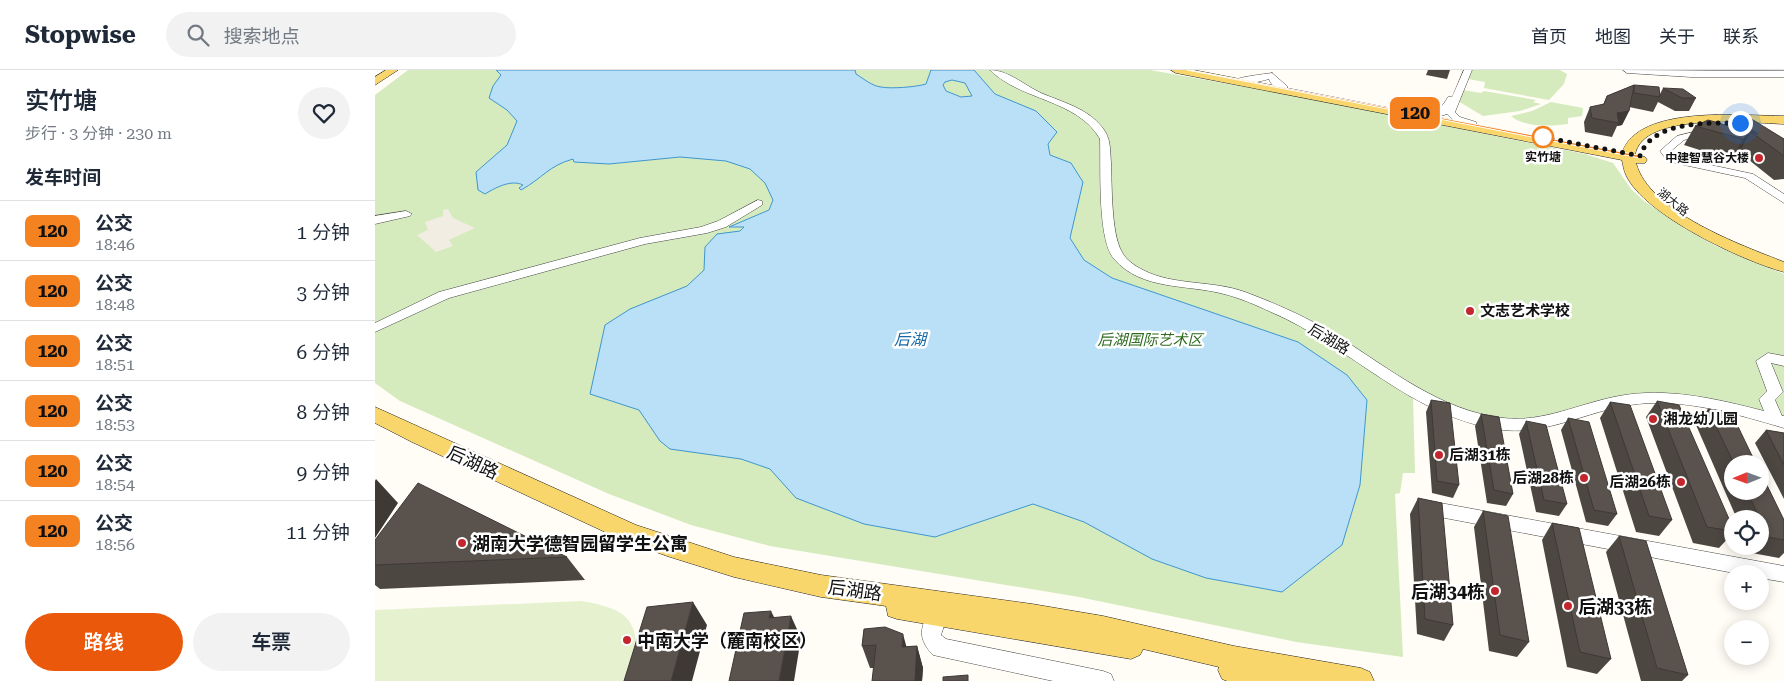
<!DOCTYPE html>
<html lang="zh">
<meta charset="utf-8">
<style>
:root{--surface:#fff;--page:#f2f2f3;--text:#1f2937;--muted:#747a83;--line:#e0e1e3;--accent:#ea580c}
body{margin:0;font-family:"Roboto Serif","Noto Sans SC",serif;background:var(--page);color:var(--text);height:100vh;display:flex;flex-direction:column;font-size:19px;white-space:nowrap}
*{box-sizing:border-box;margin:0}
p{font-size:16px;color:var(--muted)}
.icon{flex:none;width:28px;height:28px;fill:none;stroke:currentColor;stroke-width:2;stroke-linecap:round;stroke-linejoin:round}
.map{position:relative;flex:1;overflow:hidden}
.panel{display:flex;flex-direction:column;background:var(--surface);width:375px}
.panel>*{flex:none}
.badge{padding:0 10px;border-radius:8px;font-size:18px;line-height:32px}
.needle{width:32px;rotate:269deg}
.fabs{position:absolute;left:1349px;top:385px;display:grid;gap:10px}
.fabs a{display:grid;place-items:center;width:45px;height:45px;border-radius:50%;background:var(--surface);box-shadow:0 2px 12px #0003;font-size:25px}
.you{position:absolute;width:25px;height:25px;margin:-12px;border:4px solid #fff;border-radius:50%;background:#1a73e8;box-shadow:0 0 0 8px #1a73e833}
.map>.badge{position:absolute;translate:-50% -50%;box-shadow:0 0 0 2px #fff}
h2{padding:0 25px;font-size:19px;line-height:45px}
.round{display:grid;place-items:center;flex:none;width:52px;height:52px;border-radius:26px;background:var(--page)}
.head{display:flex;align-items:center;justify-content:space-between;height:85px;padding:0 25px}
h1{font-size:24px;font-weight:600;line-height:38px}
.action{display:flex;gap:10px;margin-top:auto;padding:10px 25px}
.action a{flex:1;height:58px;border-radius:30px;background:var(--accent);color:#fff;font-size:20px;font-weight:600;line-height:58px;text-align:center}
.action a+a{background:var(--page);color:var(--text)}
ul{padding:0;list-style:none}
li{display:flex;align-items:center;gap:15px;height:60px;padding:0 25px;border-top:1px solid var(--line)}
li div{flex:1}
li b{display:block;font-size:19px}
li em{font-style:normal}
li .badge{min-width:55px;font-weight:700;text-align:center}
header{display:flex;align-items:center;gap:30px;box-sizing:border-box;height:70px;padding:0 25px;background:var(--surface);border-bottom:1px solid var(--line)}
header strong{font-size:24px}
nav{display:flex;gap:28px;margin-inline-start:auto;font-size:18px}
.search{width:350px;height:45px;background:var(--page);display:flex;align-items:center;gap:12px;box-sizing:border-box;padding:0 18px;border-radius:28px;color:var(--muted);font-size:19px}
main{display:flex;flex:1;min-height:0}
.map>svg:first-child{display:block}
.green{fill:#d5ebbd}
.pitch{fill:#e6f2cf}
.plaza{fill:#f1ede2}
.water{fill:#b9e0f7;stroke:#3f96cf;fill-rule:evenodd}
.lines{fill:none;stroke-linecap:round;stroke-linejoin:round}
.minor-casing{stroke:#444;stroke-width:1}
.major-casing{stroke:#222;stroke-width:1}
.minor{fill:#fff;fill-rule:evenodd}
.major{fill:#f9d66b;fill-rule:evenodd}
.wall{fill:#4d4742}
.shaded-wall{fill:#3f3936}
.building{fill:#5a524d;stroke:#3f3936}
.line{fill:#f58220;stroke:#fff}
.walk{stroke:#111;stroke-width:5;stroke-dasharray:0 9}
.stop-dot{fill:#fff;stroke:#f58220;stroke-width:2.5}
.poi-dot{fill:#c4262e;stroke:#fff;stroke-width:2}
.labels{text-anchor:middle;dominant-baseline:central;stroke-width:5;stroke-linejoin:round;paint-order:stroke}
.far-stop-label{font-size:12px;font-weight:bold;fill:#111;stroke:#fff}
.far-poi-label{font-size:12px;font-weight:bold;fill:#111;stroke:#fff;text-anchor:end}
.far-street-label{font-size:12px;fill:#111;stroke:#fff}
.poi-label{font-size:15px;font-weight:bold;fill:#111;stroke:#fff;text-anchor:start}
.street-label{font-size:15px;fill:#111;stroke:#fff}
.park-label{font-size:15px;font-style:italic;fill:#2f6b1f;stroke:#fff}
.water-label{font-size:16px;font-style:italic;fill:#1768a6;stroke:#fff}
.near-street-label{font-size:18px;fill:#111;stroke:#fff}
.near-poi-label{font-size:18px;font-weight:bold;fill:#111;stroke:#fff;text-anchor:start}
</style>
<header>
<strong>Stopwise</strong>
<div class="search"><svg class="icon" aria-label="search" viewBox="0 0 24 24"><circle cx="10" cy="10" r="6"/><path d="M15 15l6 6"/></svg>搜索地点</div>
<nav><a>首页</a><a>地图</a><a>关于</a><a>联系</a></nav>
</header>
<main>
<section class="panel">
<div class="head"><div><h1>实竹塘</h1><p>步行 · 3 分钟 · 230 m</p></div><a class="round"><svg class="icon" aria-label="heart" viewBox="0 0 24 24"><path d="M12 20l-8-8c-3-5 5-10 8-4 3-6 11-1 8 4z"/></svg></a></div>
<h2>发车时间</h2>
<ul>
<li><span class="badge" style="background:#f58220;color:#111">120</span><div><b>公交</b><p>18:46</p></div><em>1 分钟</em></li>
<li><span class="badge" style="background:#f58220;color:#111">120</span><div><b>公交</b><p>18:48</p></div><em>3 分钟</em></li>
<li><span class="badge" style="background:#f58220;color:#111">120</span><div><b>公交</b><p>18:51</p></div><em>6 分钟</em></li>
<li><span class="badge" style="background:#f58220;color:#111">120</span><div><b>公交</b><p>18:53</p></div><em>8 分钟</em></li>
<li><span class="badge" style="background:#f58220;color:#111">120</span><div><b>公交</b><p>18:54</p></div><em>9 分钟</em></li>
<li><span class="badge" style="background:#f58220;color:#111">120</span><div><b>公交</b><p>18:56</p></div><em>11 分钟</em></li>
</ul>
<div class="action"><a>路线</a><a>车票</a></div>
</section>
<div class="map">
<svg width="1409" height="611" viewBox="0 0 1409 611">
<rect width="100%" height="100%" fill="#fffdf5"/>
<path class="green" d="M33 0H775L910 24 1210 84 1238 93 1256 119 1269 131 1309 158 1341 176 1409 204V347L1269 324 1237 327 1162 348 1137 350 1091 341 1047 321 1038 326 1040 403H1028L1025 423 1020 424 1028 587 921 572 704 527 395 476 316 455 234 424 25 331 0 313V25Z
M1097 0H1185L1192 4 1189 14 1174 30 1109 18 1110 12 1093 9Z
M1088 20 1106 23 1109 21 1161 30 1158 32 1166 34 1145 41 1108 46 1083 31Z
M1176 32 1208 38 1207 46 1193 48V54C1176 56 1150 58 1136 46L1157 41Z"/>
<path class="pitch" d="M206 531C265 540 263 558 261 611H0V540Z"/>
<path class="plaza" d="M73 139 78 148 100 158 74 170 78 176 61 182 42 165 53 160 50 152 68 146V140Z"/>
<path class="water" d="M121 0H480L481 4C489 9 497 16 506 17 516 19 541 17 551 14L556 0H599L620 24 661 41 682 62 673 74 675 85 696 93 708 112 695 168 709 190 737 208 923 272 972 305 992 330 985 415 967 475 907 522 831 508 777 489 709 452 658 434 560 467 489 454 421 428 395 399 366 389 295 379 285 371 264 340 215 324 230 255 255 239 312 216 329 200 330 177 342 164 365 161 369 157H354L394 140 398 130 390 113 375 99 351 91 305 87 234 94 199 92 198 89C173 96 168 108 146 120L144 118 148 115C136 109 120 118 110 124L103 120 101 102 132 75 142 51 132 40 114 28 118 16 126 5ZM577 10 590 13 597 26 586 27 571 21 568 15 570 12Z"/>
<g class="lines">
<g class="minor-casing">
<path id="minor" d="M615 0C633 0 649 15 666 23 687 32 712 38 727 57 736 68 735 79 736 93 737 114 736 164 747 182 751 190 760 196 768 200 799 216 837 210 870 222 902 234 934 248 964 267 1015 299 1066 341 1128 348 1168 353 1205 333 1244 326 1292 317 1342 329 1389 341L1384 329 1392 321 1381 291 1393 283 1409 286V296L1396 293 1408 322 1400 330 1407 346H1409V358C1361 344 1306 327 1255 335 1213 341 1172 365 1128 360 1038 349 976 276 896 242 881 235 865 228 849 224 812 214 767 221 739 189 722 170 726 96 725 69 702 29 646 31 615 0Z
M1089 0H1097L1080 42 1085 47 1101 52V56L1079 51 1072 44 1060 48 1041 46V42C1060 39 1061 47 1073 27H1077Z
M1248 0 1409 1V7H1316L1252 3Z
M897 3 912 16V20C905 22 896 16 894 9 883 12 869 16 860 10 864 7 890 4 897 3Z
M1335 58 1340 61 1338 63 1309 70 1296 81 1317 91 1378 104 1409 124V133L1370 108 1300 93 1291 89 1285 81 1302 66Z
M383 130 387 131V135L351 157 332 163 270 174 74 228 0 262V253L64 222 265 168 326 157 343 151Z
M31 141 37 144 35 146 0 154V146Z
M1049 430 1409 496V512L1385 508V504H1364L1049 444 1043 442 1040 437 1043 432Z
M565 529 572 532 575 538 566 565 571 569 728 601 736 604 739 611H678L558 585C539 565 548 554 558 532Z"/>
</g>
<g class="major-casing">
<path id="major" d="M11 0H23L0 15V7Z
M796 0H818L1247 83C1263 34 1369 46 1409 46V54C1377 53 1267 41 1260 85L1270 87 1272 90 1270 93H1261C1274 142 1366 175 1409 192V202C1368 191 1269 145 1251 105 1249 101 1248 95 1247 90L801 3Z
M0 337 261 455 359 487 446 505 657 534 728 546 859 576 986 598 995 602 999 611H852L847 609 843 600 844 597 768 579 765 585 756 589 522 549 513 546 511 536 446 527 359 507 292 486 245 469 37 372 0 353Z"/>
</g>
<use href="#minor" class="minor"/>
<use href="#major" class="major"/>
</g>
<path class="wall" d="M1053 0H1075L1072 9 1051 5Z
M1259 15 1285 24 1288 18 1321 28 1314 41H1300L1283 32 1278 42 1254 37V41L1247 55 1242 56 1237 67 1210 62 1209 52 1215 37 1228 35 1232 26Z
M1357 46 1409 69V109L1399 110 1364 82 1356 90 1309 75 1320 56 1352 55Z
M1056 330 1084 415 1078 428 1057 423 1051 342Z
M1282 331 1358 458V463L1344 478 1318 473 1271 347Z
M1235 332 1297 450 1284 466 1261 462 1225 348Z
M1333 339 1381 394H1358V421H1385L1409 450V483L1404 488 1377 483 1374 476H1385V449H1362L1321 355Z
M1106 344 1138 424 1131 436 1112 433 1100 356Z
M1193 348 1242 444 1233 456 1211 452 1186 360Z
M1151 351 1192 434 1184 446 1161 442 1144 364Z
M1391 360 1409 363V429L1380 373Z
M1043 428 1078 555 1069 571 1042 564 1035 444Z
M1108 441 1154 572 1142 587 1114 581 1099 457Z
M1177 453 1236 589 1222 604 1192 597 1167 470Z
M1244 466 1313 605 1307 611H1266L1231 482Z
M0 470 192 487 210 510 5 519 0 515Z
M489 559 531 577 542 576 548 598 547 611H497L499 598H495L487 576Z"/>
<path class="shaded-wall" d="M1254 41 1247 55 1242 56 1244 53 1242 43Z
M1376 62 1364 82 1356 90 1368 69Z
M1 409 23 433 0 468V411Z
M318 532 332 555 317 611H296Z
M396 541 407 563 394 548Z
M416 546 426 568 419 611H404Z
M528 564 534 586 527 577Z
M542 576 548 598 547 611H540Z"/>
<path class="building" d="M1259 15 1284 17 1285 27 1259 23V16L1254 41 1242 43 1244 53 1217 48 1215 37 1229 34 1232 26Z
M1288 18 1308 19 1321 28H1307Z
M1370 45 1409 69V86L1376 62 1368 69 1320 56 1333 50 1383 64 1357 46Z
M1056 330 1075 333 1084 415 1062 411Z
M1282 331 1304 335 1358 458V461L1332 457Z
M1235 332 1255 335 1297 450 1274 446Z
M1333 339 1356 342 1381 394H1359Z
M1106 344 1124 347 1138 424 1119 420Z
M1193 348 1214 352 1242 444 1219 440Z
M1151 351 1171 355 1192 434 1169 430Z
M1391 360 1409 363V395Z
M1385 401 1409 450V470L1393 467 1372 421H1385Z
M43 413 192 487 0 495V470Z
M1043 428 1067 433 1078 555 1050 549Z
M1108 441 1133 446 1154 572 1125 565Z
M1177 453 1204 458 1236 589 1205 582Z
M1244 466 1271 471 1313 605 1282 598Z
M318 532 296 611H249L272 537Z
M396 541 394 548 416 546 404 611H354L369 543Z
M510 557 528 564 527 577 542 576 540 611H497L501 575 487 576 489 559Z
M593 605V611H568V607Z"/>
<path class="line" d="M812 0H815L1268 86 1265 88Z"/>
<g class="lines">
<path class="walk" d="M1168 67 1265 86C1277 50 1335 53 1365 53"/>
</g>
<circle class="stop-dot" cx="1168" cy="67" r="10"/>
<g class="poi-dot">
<circle cx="1384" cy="88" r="5"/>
<circle cx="1095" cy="241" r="5"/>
<circle cx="1278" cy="349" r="5"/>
<circle cx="1064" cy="385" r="5"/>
<circle cx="1209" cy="408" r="5"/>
<circle cx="1306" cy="412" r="5"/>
<circle cx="87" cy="473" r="5"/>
<circle cx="1120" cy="521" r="5"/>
<circle cx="1193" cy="536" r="5"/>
<circle cx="252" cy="570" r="5"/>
</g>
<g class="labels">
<g class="far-stop-label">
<text x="1168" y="87">实竹塘</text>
</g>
<g class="far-poi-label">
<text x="1374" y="88">中建智慧谷大楼</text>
</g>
<g class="far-street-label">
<text transform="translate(1298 132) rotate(39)">湖大路</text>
</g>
<g class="poi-label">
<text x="1105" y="241">文志艺术学校</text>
<text x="1288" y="349">湘龙幼儿园</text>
<text x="1074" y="385">后湖31栋</text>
<text x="1199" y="408" text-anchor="end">后湖28栋</text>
<text x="1296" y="412" text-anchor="end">后湖26栋</text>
</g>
<g class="street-label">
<text transform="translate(954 269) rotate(31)">后湖路</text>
</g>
<g class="park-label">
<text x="775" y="270">后湖国际艺术区</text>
</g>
<g class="water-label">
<text x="535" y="269">后湖</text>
</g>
<g class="near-street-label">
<text transform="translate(98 392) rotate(25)">后湖路</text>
<text transform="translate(480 520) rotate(8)">后湖路</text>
</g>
<g class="near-poi-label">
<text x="97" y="473">湖南大学德智园留学生公寓</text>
<text x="1110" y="521" text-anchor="end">后湖34栋</text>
<text x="1203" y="536">后湖33栋</text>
<text x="262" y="570">中南大学（麓南校区）</text>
</g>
</g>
</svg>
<div class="fabs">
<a><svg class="needle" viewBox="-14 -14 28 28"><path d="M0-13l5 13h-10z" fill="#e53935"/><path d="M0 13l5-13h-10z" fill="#747a83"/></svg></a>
<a><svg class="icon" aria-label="locate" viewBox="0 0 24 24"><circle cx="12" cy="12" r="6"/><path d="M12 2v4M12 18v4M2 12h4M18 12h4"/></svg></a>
<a>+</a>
<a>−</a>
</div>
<div class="you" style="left:1365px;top:53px"></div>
<b class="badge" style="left:1040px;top:43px;background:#f58220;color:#111">120</b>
</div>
</main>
